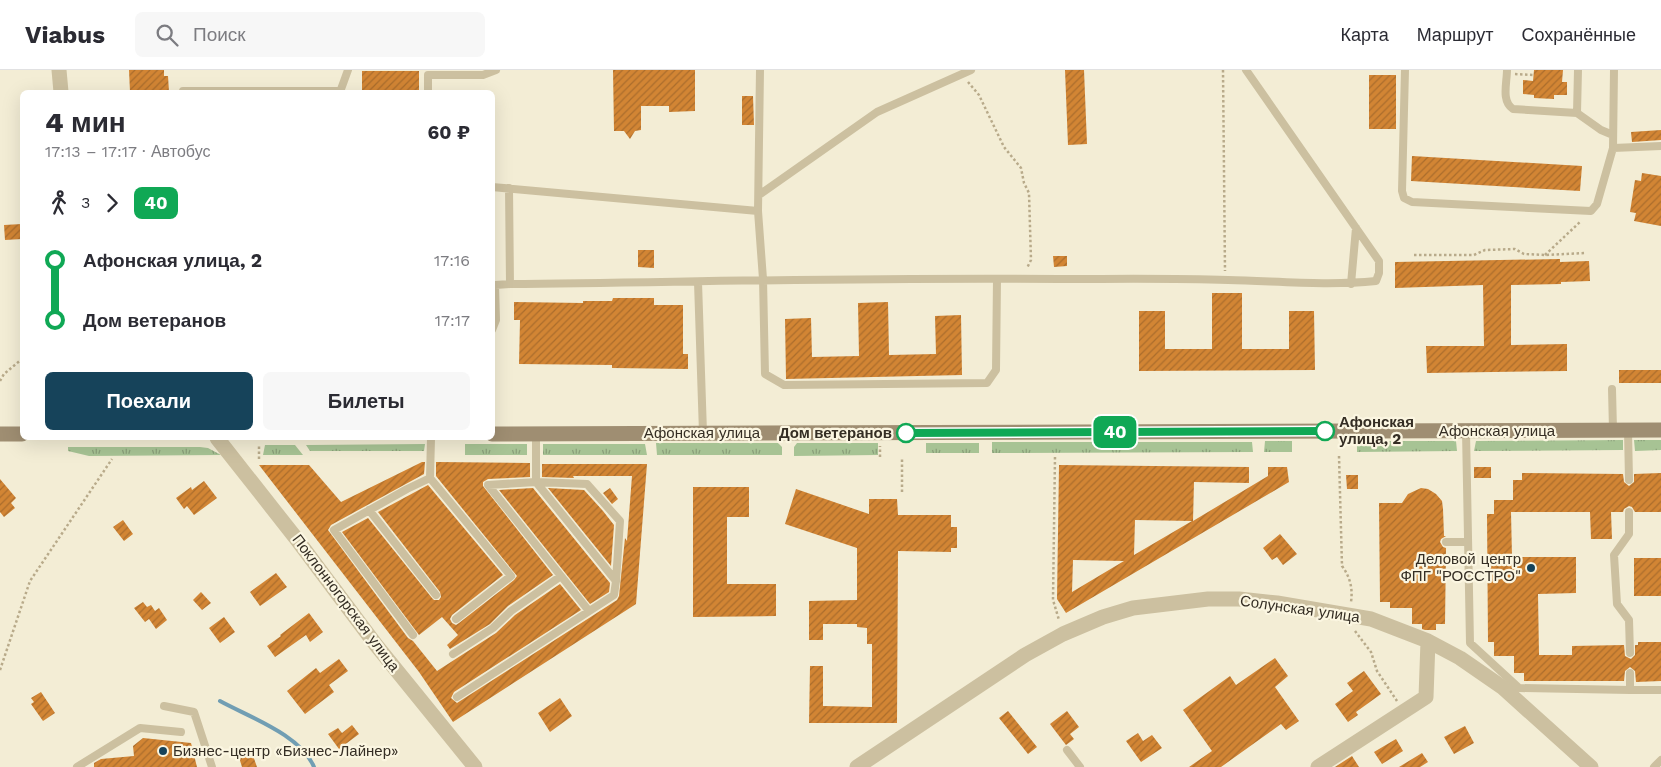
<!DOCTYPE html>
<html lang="ru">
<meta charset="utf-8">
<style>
:root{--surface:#fff;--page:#f7f7f7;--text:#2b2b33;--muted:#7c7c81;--line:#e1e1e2;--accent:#16435a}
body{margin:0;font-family:"Work Sans",sans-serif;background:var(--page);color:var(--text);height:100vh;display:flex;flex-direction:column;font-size:19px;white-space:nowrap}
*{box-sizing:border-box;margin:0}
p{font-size:16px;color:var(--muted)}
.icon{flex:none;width:28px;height:28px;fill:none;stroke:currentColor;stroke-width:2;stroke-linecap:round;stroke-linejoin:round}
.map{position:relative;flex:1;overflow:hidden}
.sheet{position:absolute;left:20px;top:20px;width:475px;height:350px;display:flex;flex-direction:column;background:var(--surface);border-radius:8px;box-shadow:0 5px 20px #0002}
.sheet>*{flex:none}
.badge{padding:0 10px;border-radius:8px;font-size:18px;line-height:32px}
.map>.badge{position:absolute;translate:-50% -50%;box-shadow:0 0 0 2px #fff}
.legs{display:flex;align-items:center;gap:8px;height:55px;padding:0 25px;font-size:16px}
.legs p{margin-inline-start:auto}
.headline{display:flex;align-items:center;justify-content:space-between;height:85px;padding:0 25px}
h1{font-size:28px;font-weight:800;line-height:38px}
.action{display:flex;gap:10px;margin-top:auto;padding:10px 25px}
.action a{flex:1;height:58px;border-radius:8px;background:var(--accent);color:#fff;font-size:20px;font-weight:800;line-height:58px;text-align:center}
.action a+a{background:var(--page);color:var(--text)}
ul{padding:0 25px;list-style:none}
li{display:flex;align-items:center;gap:18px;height:60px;font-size:19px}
li i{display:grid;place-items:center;width:8px;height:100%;margin:0 6px;background:currentColor}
li i::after{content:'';width:12px;height:12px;margin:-6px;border:4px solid;border-radius:50%;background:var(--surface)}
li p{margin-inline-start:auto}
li:first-child i{background:linear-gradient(#0000 50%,currentColor 0)}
li:last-child i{background:linear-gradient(currentColor 50%,#0000 0)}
header{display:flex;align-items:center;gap:30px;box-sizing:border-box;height:70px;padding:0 25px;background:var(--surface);border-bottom:1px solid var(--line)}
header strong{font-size:24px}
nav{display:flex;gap:28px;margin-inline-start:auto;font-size:18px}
.search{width:350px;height:45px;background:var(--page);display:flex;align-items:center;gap:12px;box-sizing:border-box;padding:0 18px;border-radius:8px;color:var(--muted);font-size:19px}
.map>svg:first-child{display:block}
.grass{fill:url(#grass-tufts)}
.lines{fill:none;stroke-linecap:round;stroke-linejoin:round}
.stream{stroke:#719eb3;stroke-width:4}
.building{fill:url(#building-hatch);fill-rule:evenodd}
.path{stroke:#b8aa8a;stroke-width:2.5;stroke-dasharray:2.5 2.5;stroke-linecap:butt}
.lane{stroke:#ccc0a0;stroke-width:8}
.street{stroke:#ccc0a0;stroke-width:15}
.secondary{stroke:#9f8e72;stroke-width:15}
.line-1-casing{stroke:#fff;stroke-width:11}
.line-1{stroke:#10a855;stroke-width:8}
.stop-1-dot{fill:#fff;stroke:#10a855;stroke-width:2.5}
.poi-dot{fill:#16435a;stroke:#fbf6e1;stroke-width:2}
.labels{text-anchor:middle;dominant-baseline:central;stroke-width:4.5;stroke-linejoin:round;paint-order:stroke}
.stop-label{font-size:15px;font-weight:bold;fill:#352e24;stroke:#fbf6e1;text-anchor:start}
.street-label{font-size:15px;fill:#352e24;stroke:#fbf6e1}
.poi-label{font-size:15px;fill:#352e24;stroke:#fbf6e1;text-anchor:end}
</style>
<header>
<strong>Viabus</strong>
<div class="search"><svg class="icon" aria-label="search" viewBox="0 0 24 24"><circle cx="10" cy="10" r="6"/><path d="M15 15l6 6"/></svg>Поиск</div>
<nav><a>Карта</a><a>Маршрут</a><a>Сохранённые</a></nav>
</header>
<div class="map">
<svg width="1661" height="697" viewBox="0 0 1661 697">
<defs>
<pattern id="grass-tufts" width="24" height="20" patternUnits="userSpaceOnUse" patternTransform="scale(1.25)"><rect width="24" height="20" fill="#a7c394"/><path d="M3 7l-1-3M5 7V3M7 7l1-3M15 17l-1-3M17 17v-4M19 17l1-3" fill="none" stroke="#899f79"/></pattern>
<pattern id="building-hatch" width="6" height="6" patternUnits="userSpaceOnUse" patternTransform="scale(1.25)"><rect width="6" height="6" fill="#d28534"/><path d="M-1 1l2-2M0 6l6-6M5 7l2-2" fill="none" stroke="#ab6d2c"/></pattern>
</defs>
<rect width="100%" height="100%" fill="#f3edd5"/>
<path class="grass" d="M1623 370V380L1474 381 1476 371Z
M1634 370H1661V380L1635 381Z
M1265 371H1292V382H1264Z
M1357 371H1456L1457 381 1357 382Z
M992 372H1252L1253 382 992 383Z
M656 373H778L782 377V385H657Z
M797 373H878V385L794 386V377Z
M926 373H979V383H926Z
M425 374 424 381H310L306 375Z
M465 374H527V385H465Z
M543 374H645L647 385H543Z
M265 375H295L303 385H263Z
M68 377H200L208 378 221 385 89 386 68 381Z"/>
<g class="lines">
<path class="stream" d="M220 631C249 647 301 665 314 697"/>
</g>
<path class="building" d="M129 0H164V6H168L169 22H130Z
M613 0H695V41L669 42V36H641V60L635 61 630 69 624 61H614Z
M1065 0H1084L1087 74 1068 75Z
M1534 0H1563L1562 12H1567V25H1554V29L1534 28V25L1523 24V10L1533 11Z
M362 1H419V22H362Z
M1369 5H1396V59H1369Z
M742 26H753L754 55H742Z
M1661 60V70L1632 72 1631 62Z
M1412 86 1582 96 1580 121 1411 111Z
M1642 103 1661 106V156L1634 151 1636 143 1630 142 1635 110 1641 111Z
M22 154V169L5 170 4 155Z
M638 180H654V198L638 197Z
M1053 186H1067V196L1054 197Z
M1560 189V192L1589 191 1590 211 1561 212V214L1511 215V275L1567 274V301L1427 303 1426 276H1484L1483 215 1395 218V192Z
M1212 223H1242V279H1289V241H1314L1315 300 1139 301V241H1165V279H1212Z
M613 228H654V235H683V284H688V299L612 298V295L519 294 520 250H514V232L583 233V231H612Z
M888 232 889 285 936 284 935 246 961 245 962 305 786 309 785 249 811 248 812 287 859 286 858 233Z
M1619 300H1661V313H1619Z
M422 392H425L424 404 331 455 328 460 408 568 413 571 437 601 496 563 515 545 560 514 581 540 454 622 451 628 457 633 617 530 619 526 625 468 627 471 632 406H573L574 408 542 407V394H647L636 534 453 652 419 602 259 395H309L341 432Z
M436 392 530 393V407L488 409 483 412V416L553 505 508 536 490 554 450 579 447 575 458 565 442 547 419 565 342 462 368 448 432 528 434 530H439L441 527 440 522 378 442 428 415 503 505 452 545 450 549 452 553 456 555 459 553 514 510 517 506 436 406Z
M1059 395 1249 397V413L1194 412 1193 451 1268 406V397H1287L1289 412 1066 543 1057 529ZM1135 450 1192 451 1134 485ZM1073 490 1124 491 1072 522Z
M1474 397H1491V408H1474Z
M1522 403 1623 404 1624 412 1629 416 1634 412V404L1661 403V442H1635L1632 437 1629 436 1624 439 1623 442H1611L1612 469H1591L1590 442H1511L1512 487H1576V523L1538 524 1539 585H1572V576L1624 575 1625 586 1631 589 1635 585V575H1638V572H1661V611L1636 612 1635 601 1630 597 1625 601 1624 611H1524V603H1514V586H1494V572H1488L1487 444H1494V430H1513V410H1522Z
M1346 405H1358V419H1347Z
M0 409 16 428 11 433 15 438 4 447 0 442Z
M204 411 217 428 194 445 187 436 184 439 176 428 191 417 192 420Z
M693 417H749V447H727V514H776V546L693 547Z
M533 418 610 513 609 522 590 534 499 420Z
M548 418 584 420 603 441 614 455 611 496Z
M610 418 618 429 612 434 603 423Z
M1421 418 1428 419 1436 424 1442 431 1443 439 1444 466H1446L1441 469 1440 472 1443 477 1446 478 1445 554H1436V560H1425L1422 559V554H1412V538H1390V532H1380L1379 433H1402L1408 424Z
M796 419 869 444V429H897L898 445H951V457H957V478H951V482L898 481 897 653H809L810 596H823V636L872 637V574H867V558L857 557V554H823V570H809V531L857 530V478L785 454Z
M123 450 133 464 124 471 113 457Z
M1280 464 1297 484 1283 495 1277 487 1272 490 1263 478Z
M1634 488H1661V526H1634Z
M276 503 287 517 260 536 250 522Z
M201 522 211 533 202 540 193 530Z
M143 532 147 537 151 535 155 541 159 538 167 550 156 559 149 549 145 552 134 538Z
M309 543 323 562 310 572 306 565 275 587 267 576 281 566 280 565Z
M224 547 235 562 220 573 209 558Z
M1275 588 1288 606 1275 617 1299 651 1286 660 1281 654 1221 697H1189L1212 681 1183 640 1230 606 1236 615Z
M339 589 348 601 329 615 334 622 305 644 287 621 316 598 320 603Z
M1364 601 1381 624 1356 642 1358 645 1348 652 1335 634 1353 621 1347 613Z
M41 622 55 643 43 651 31 634 34 632 31 628Z
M560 628 572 646 550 662 538 643Z
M1008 641 1037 677 1028 684 999 648Z
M1067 641 1079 657 1070 664 1074 669 1066 675 1050 654Z
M352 655 359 664 339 679 328 664 338 658 342 663Z
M1465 656 1474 673 1454 684 1444 667Z
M1138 663 1143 671 1152 665 1162 678 1141 692 1126 671Z
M143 668 191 673 197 697H94V693L101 689 134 686 133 676Z
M1396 669 1403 681 1382 694 1374 682Z
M251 680 257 697H242L238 684Z
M1422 683 1428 692 1420 697H1399Z
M1352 686 1359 697H1335Z"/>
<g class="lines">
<path class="path" d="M1223 0 1225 201
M1515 4 1534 5
M968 12 979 25 1004 77 1021 98 1024 113 1029 123 1031 190 1027 198
M1414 185H1474L1485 180 1515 179 1524 184 1545 185 1586 183
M1545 185 1581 151
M0 311 4 304 22 289
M1339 386 1342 496C1350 507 1353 518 1351 532
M880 387V376
M1055 387 1053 530 1059 550
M259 389V374
M902 422V388
M1355 561 1371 582 1377 601 1397 631
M0 600 30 511 112 389"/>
<path class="lane" d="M760 0 758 141 763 209 765 304 784 315 987 313 996 300 997 209
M1405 0 1402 121 1404 128 1412 132 1591 141 1597 134 1613 78 1614 0
M1507 0C1507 13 1501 31 1513 39L1577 43 1601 60 1613 65
M183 21H340
M340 22 348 0
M428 22V5H483L496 0
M1577 43 1578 0
M1613 78 1661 76
M492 117 758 141
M509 118 510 214
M759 125 877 42 971 0
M698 212 703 363
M1351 214 1356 158
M492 260 496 250 495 215 510 214C693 212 876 207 1059 209 1115 209 1172 208 1228 210 1277 211 1327 216 1376 211L1379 203V191L1246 0
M1612 319 1613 360
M1628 360 1629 410
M1466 361 1470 573 1519 618 1630 620
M536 363V412L616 511
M431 368 430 408 511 506 456 549
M369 440 436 525
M1629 442V464L1614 485 1617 534 1629 550 1630 583
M1446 472H1468
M413 565 334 460 407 419 430 408
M453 584 493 558 511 541 561 506
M1630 603V620H1661
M457 627 614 525 616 511 620 451 587 414 536 412 488 415 589 541
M164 636 194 642 212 697
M1067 680 1080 697
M77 697 140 658 181 662
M1654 697 1661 690"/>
<path class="street" d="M59 0 61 22
M217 368 295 467 376 575 475 697
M857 697 1025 585 1063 564 1103 547 1133 538 1208 529H1239L1277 533 1371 549 1428 571 1460 588 1502 617 1591 697
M1318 697 1426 627 1428 571"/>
<path class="secondary" d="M0 364H22
M492 364 1661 360"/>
</g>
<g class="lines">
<g class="line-1-casing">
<path id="line-1" d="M906 363 1325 361"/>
</g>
<use href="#line-1" class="line-1"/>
</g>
<g class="stop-1-dot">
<circle cx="1325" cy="361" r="9"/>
<circle cx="906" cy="363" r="9"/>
</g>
<g class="poi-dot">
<circle cx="1531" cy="498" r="5"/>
<circle cx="163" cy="681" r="5"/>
</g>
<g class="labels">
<g class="stop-label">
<text x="1339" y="352">Афонская<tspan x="1339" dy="17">улица, 2</tspan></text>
<text x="892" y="363" text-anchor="end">Дом ветеранов</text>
</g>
<g class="street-label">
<text x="1497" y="361">Афонская улица</text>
<text x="702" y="363">Афонская улица</text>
<text transform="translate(346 533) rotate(53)">Поклонногорская улица</text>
<text transform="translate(1300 539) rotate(8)">Солунская улица</text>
</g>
<g class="poi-label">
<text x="1521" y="489">Деловой центр<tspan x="1521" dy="17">ФПГ "РОССТРО"</tspan></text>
<text x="173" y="681" text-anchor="start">Бизнес-центр «Бизнес-Лайнер»</text>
</g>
</g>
</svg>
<b class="badge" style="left:1115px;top:362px;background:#10a855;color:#fff">40</b>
<section class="sheet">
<div class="headline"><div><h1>4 мин</h1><p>17:13 – 17:17 · Автобус</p></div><b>60 ₽</b></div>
<div class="legs"><svg class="icon" aria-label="walk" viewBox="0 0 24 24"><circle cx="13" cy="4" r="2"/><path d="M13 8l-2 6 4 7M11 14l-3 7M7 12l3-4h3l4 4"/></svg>3<svg class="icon" aria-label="forward" viewBox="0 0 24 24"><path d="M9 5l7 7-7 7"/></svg><b class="badge" style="background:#10a855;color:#fff">40</b></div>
<ul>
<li><i style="color:#10a855"></i><b>Афонская улица, 2</b><p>17:16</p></li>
<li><i style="color:#10a855"></i><b>Дом ветеранов</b><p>17:17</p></li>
</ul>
<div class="action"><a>Поехали</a><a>Билеты</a></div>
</section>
</div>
